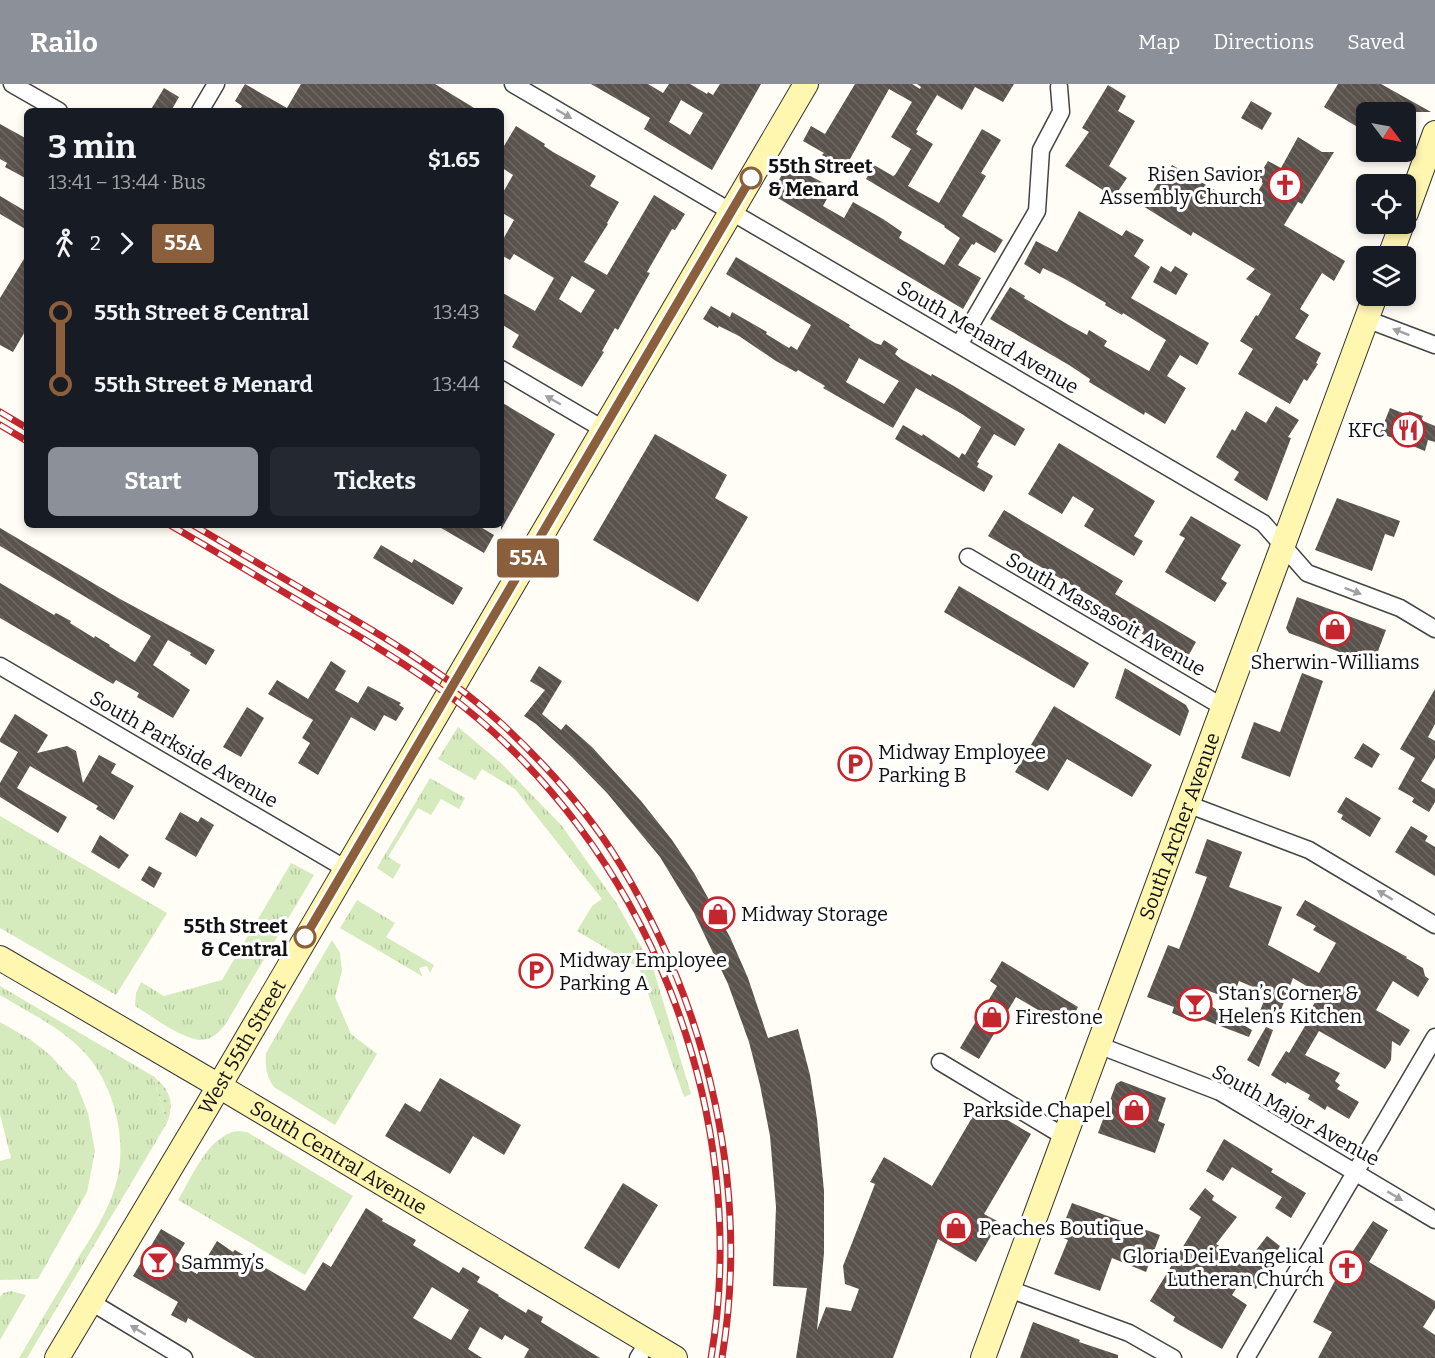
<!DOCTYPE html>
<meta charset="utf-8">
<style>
:root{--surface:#171b24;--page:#242831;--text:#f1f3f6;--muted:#9ea1a6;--accent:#8c9099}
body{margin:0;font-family:Bitter,serif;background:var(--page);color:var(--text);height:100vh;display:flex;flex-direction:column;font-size:22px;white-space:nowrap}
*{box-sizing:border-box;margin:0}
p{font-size:20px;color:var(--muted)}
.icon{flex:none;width:33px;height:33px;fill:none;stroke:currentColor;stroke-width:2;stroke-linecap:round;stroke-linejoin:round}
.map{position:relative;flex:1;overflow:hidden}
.drawer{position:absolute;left:24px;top:24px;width:480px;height:420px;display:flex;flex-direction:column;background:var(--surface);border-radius:9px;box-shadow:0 3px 9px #0003}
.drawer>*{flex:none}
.badge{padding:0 12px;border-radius:4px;font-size:21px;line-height:39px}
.needle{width:39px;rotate:122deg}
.tools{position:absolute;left:1356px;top:18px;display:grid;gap:12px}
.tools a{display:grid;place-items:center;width:60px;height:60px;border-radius:9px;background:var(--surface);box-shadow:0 3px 9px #0003;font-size:30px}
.map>.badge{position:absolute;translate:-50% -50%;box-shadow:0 0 0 3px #fff}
.legs{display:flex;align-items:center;gap:9px;height:66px;padding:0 24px;font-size:20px}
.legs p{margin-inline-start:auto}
.headline{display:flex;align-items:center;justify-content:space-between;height:102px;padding:0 24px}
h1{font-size:33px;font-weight:700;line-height:45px}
.primary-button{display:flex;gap:12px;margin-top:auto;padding:12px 24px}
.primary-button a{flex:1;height:69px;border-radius:9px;background:var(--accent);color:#fff;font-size:24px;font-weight:700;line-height:69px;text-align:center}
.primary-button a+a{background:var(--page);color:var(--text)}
ul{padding:0 24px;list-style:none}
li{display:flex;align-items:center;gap:21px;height:72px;font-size:22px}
li i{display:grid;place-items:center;width:9px;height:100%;margin:0 8px;background:currentColor}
li i::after{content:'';width:15px;height:15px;margin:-8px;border:4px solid;border-radius:50%;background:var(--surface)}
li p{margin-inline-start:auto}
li:first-child i{background:linear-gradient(#0000 50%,currentColor 0)}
li:last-child i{background:linear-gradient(currentColor 50%,#0000 0)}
header{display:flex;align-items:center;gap:36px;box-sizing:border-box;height:84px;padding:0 30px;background:var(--accent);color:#fff}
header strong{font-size:28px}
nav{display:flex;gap:33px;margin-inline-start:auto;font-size:21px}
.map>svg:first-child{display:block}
.grass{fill:url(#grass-tufts)}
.park{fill:url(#park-dots)}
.building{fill:url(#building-back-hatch);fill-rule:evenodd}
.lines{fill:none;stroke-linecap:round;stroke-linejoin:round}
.street-casing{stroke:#444;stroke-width:19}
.secondary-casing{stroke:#333;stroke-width:26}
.street{stroke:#fff;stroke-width:16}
.secondary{stroke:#fff6b0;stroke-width:24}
.rail-casing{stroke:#c4262e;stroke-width:7}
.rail{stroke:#fff;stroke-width:4.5;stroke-dasharray:14;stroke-linecap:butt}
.oneway{fill:#a0a0a0}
.line-1-casing{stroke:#fff;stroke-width:14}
.line-1{stroke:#8b5e3c;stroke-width:9}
.stop-1-dot{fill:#fff;stroke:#8b5e3c;stroke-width:3}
.labels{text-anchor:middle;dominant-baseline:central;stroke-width:6;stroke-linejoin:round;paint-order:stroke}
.stop-label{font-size:20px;font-weight:bold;fill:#111;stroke:#fff;text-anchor:start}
.poi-label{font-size:20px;fill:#111;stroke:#fff;text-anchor:start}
.street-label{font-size:20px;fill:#111;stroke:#fff}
</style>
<header>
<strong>Railo</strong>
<nav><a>Map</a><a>Directions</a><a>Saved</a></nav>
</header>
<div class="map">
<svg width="1435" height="1274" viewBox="0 0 1435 1274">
<defs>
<pattern id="grass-tufts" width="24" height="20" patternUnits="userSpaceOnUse" patternTransform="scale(1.5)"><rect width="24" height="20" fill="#d5ebbd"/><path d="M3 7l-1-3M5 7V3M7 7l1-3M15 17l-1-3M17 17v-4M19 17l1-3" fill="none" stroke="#b6c8a1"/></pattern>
<pattern id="park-dots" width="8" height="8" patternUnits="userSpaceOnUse" patternTransform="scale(1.5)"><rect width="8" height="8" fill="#d5ebbd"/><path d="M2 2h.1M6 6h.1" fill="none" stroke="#b6c8a1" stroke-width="1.8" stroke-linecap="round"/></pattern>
<pattern id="building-back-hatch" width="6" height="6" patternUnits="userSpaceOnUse" patternTransform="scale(1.5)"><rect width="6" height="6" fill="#5a524d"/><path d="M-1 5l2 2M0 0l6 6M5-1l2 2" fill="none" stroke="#6d6662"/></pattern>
</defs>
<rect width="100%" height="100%" fill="#fffdf5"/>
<path class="grass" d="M458 643 501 679 562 742 617 820 653 884 691 1010 684 1013 639 884 577 847 592 822 602 815 515 705 482 685 475 696 438 675Z
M430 694 465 714 459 725 441 715 431 731 418 724 388 773 401 781 393 795 377 784Z
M0 732 167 829 116 911 0 844Z
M291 779 314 791 225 941C220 947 215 953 207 955 189 961 152 932 135 922L136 909 141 898 164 912 222 896Z
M357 816 395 839 386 853 434 881 430 889 427 882 419 884 422 892 340 844Z
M332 856 340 869 342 887 335 913 351 950 377 970 335 1041 274 1003C266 992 265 982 266 969Z
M0 902 153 992 167 1039 27 1274H19C38 1241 58 1209 77 1176 91 1153 107 1130 115 1103 129 1060 115 1000 83 967 60 943 28 928 0 911Z
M0 938 31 956 50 971 76 999 88 1029 95 1067 87 1108 38 1195 0 1196V1077L11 1074 0 1030Z
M237 1047 247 1048 257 1054 353 1112 305 1191 178 1116C192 1093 208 1052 237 1047Z
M11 1207 26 1211 0 1256V1213L3 1209Z"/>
<path class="park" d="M153 992C170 1006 175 1018 167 1039Z"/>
<path class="building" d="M245 0 287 24 301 0H435L479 27H239L242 22 235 17Z
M591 0H648L663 9 669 0H690L707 10 708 8 713 11 720 0H761L712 86 644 45 650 34ZM681 16 703 29 690 51 669 38Z
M855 0H912L920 5 921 3 917 0H1014L1003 18 975 3 962 26 937 11 916 46 918 47 916 50 933 60 908 102 939 119 982 45 1001 56 981 89 986 92 962 132 1003 156 995 169 976 158 974 161 972 160 958 181 981 194 963 225 771 110 788 80 833 104 823 122 844 134 853 118 883 135 902 148 899 154 944 181 960 154 944 143 945 142 866 95 874 81 893 92 895 91 911 65 891 53 912 18 889 5 845 84 822 71 824 69 803 57 811 42 825 50Z
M1338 0H1381L1431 28H1366V48L1324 23Z
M1108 1 1126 12 1118 27 1135 37 1109 82 1127 94 1114 113 1065 82 1089 48 1082 44Z
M164 4 179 13 171 27H150Z
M1251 17 1272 29 1262 46 1241 34Z
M0 40 27 55V95L5 83 7 79 0 75Z
M516 42 545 60 544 62 553 68 596 92 590 102 619 118 607 139 608 140 584 178 607 191 654 111 685 130 675 146 672 145 647 188 650 189 638 210 618 246 615 244 602 267 604 268 582 303 512 263 519 251 501 240V208L535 227 554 194 514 170 510 176 501 171V159L514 136 501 128V112L513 91 501 83V67ZM572 192 595 206 581 229 559 215Z
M1298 53 1322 68H1334L1302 120 1298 118 1284 141 1345 177 1334 197 1322 189 1300 225 1309 231 1295 254 1321 269 1316 279 1318 280 1307 297 1304 295 1290 320 1238 290 1253 265 1240 257 1256 231 1258 232 1271 210 1246 195 1255 185 1193 148 1191 152 1143 122 1158 99 1161 100 1172 81 1242 122 1245 117 1250 121 1263 99 1257 95 1268 77 1281 84Z
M0 112 27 128V146L0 130Z
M1079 127 1122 152 1126 146 1144 156 1134 172 1150 183 1131 214 1209 259 1197 281 1180 271 1167 292 1186 304 1165 340 1145 328 1144 331 1089 298 1090 295 1069 281 990 235 1010 203 1025 212 1024 214 1067 240 1087 251 1089 246 1107 257 1104 262 1149 287 1166 256 1123 229 1122 231 1105 221 1106 219 1065 195 1043 184 1040 190 1024 180 1036 157 1057 168Z
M27 170V244L13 268 0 261V214Z
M736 173 830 229 850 241 849 243 875 259 881 261 884 256 898 265 895 270 901 275 931 292 932 290 952 301 1025 345 1015 362 994 350 977 378 979 379 977 383 993 392 984 408 895 355 903 341 922 352 923 350 959 374 962 369 965 371 981 343 962 330 916 304 893 344 823 304 825 302 798 286 796 288 776 277 739 252 719 242 718 244 703 235 711 222 730 233 732 228 767 248 766 250 789 264 791 262 797 266 811 241 726 190ZM859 274 899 297 884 320 846 298Z
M1161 182 1171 188 1175 182 1188 190 1176 211 1153 198Z
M501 318 555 350 501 446Z
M1276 322 1299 336 1288 353 1291 354 1267 417 1234 396 1239 388 1216 373 1232 345 1235 347 1246 327 1266 339Z
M1390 324 1408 331 1409 327 1423 332 1421 336 1435 342V358L1428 356 1425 367 1380 349Z
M655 350 727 391 715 414 748 433 698 518 593 456Z
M1059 359 1155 417 1134 452 1143 457 1134 472 1084 442 1094 425 1073 412 1062 430 1028 410Z
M1337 414 1400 437 1394 453 1385 450 1372 487 1315 466Z
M1004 426 1123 497 1115 510 1196 558 1186 576 1139 548 1136 554 1120 545 1125 536 1098 521 1099 517 988 452Z
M1191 432 1241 461 1221 495 1227 499 1215 518 1165 488 1185 454 1179 451Z
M436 441H477L494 451 484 469Z
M0 444 120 515 215 566 206 581 190 571 191 569 168 556 153 581 190 606 173 634 137 613 139 609 116 596 113 600 0 534V499L54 531 56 529 71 537 70 539 94 554 95 552 110 561 109 562 135 578 151 552 0 462Z
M381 461 412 479 414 475 463 504 453 521 373 474Z
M959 502 1089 579 1074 604 944 528Z
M1297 513 1386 546 1375 575 1371 574 1369 579 1289 549 1286 544Z
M331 577 346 587 335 606 358 619 368 602 401 619 399 621 404 624 396 637 384 631 375 647 351 633 318 691 298 679 310 659 302 654 313 636 268 610 277 596 308 615Z
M539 582 562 597 542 630 561 646 566 640 592 663 641 717 672 756 694 789 730 853 748 894 768 954 798 945 810 991 817 1035 824 1107V1169L817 1246 826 1223 851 1227 859 1205 845 1200 843 1182 875 1100 870 1098 884 1073 932 1102 980 1020 1031 1050 984 1130 999 1138 976 1178 938 1155 893 1274H796L807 1204 773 1202 776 1123 770 1052 760 1001 749 958 728 900 694 829 660 773 607 709 572 673 536 640 524 632 545 606 530 597Z
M1125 584 1186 621 1189 627 1180 652 1115 614Z
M1302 589 1323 597 1290 693 1241 674 1254 638 1280 648Z
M1435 605V640L1428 653 1435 657V674L1421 697 1435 705V718L1429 728 1412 718 1414 714 1398 705 1415 674 1400 665Z
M1054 622 1152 681 1132 713 1067 675 1048 707 1015 688Z
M247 623 264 634 241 673 223 663Z
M15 630 48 651 37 669 67 662 76 667 83 699 99 671 116 680 111 689 134 702 114 736 96 725 98 722 30 682 17 704 67 733 58 749 0 713V699L18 668 0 658V655Z
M1363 659 1380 670 1372 684 1354 674Z
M1346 713 1381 734 1370 753 1341 735 1343 731 1337 728Z
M180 728 198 738 201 733 214 741 196 773 165 755Z
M1411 742 1428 752 1425 757 1435 763V792L1395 768Z
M100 751 129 771 119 785 91 768Z
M1207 755 1242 768 1229 803 1282 823 1268 861 1319 889 1336 859 1313 846 1316 842 1296 831 1305 816 1407 873 1406 874 1423 884 1425 892 1429 895 1418 913 1393 897 1376 926 1410 946 1400 962 1392 957 1391 976 1385 985 1319 947 1305 971 1340 989 1335 997 1340 1001 1337 1005 1359 1018 1349 1035 1327 1022 1325 1026 1308 1015 1310 1011 1287 998 1286 1000 1271 991 1286 967 1289 969 1305 942 1302 940 1320 910 1293 894 1278 934 1260 927 1267 909 1239 897 1232 916 1199 903 1195 913 1252 946 1249 953 1186 929 1184 934 1172 929 1174 923 1147 913 1168 861 1179 865 1193 830 1207 793 1195 789Z
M149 782 162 789 154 804 141 796Z
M1002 877 1078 923 1067 943 1016 913 979 975 960 964 997 902 990 897Z
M1266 943 1273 946 1259 983 1247 976Z
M440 994 521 1041 504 1071 473 1052 450 1090 385 1052 405 1019 420 1028Z
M1121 997 1166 1014 1158 1037 1165 1040 1155 1069 1098 1049 1116 1000Z
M1224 1055 1273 1085 1271 1088 1306 1109 1291 1134 1275 1124 1282 1113 1232 1083 1223 1097 1206 1087Z
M623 1099 658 1121 619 1185 584 1164Z
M1205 1104 1214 1112 1212 1116 1237 1133 1216 1160 1247 1178 1267 1152 1280 1162 1256 1205 1241 1197 1232 1211 1247 1221 1222 1265 1173 1237 1175 1233 1150 1217 1201 1133 1189 1125Z
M1072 1119 1160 1151 1146 1188 1112 1174 1100 1207 1054 1190 1068 1156 1059 1152Z
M366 1124 383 1135 382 1137 416 1156 413 1161 459 1189 463 1183 480 1193 477 1198 499 1211 498 1212 526 1229 528 1225 543 1233 541 1238 600 1274H524L529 1265 505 1251 502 1256 480 1243 468 1265 482 1274H255L188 1234 186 1239 171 1231 178 1218 133 1192 161 1145 185 1159 174 1177 197 1190 217 1157 233 1168 235 1166 305 1207 323 1178 331 1183ZM432 1203 469 1226 451 1256 413 1234Z
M1373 1137 1388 1146 1369 1178 1435 1217V1224L1423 1243 1435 1251V1274H1318L1332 1248 1313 1238 1337 1193 1329 1189 1341 1168 1349 1173Z
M1033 1238 1080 1256 1079 1258 1118 1271V1274H1020Z"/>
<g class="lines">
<g class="street-casing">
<path id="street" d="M12 0 59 27
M513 0 1263 439 1307 489 1400 524 1435 545
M200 27 216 0
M1366 235 1435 261
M959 261 1037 127 1041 66 1061 28 1059 3
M501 285 603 345
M968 473 1223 623
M0 582 346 785
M1187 720 1309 766 1435 841
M1098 961 1220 1008 1435 1136
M940 978 1065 1053
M1009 1205 1129 1249 1173 1274
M91 1218 184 1274
M638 1274 648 1258
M1246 1274 1435 953"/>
</g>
<g class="secondary-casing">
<g id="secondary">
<path d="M1406 129 1435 49"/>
<path d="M1390 172 1402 140"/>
<path id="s1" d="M0 874 219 1002 675 1274"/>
<path id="s2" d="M57 1274 205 1026 806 0"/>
<path id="s3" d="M983 1274 1375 212"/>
</g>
</g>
<use href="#street" class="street"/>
<use href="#secondary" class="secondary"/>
<g class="rail-casing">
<path id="rail" d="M0 328 27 344
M0 341 27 357
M170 441C220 470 270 500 319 529 363 554 406 580 447 610 647 759 753 1028 711 1274
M193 441C241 469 289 497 336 525 395 559 453 595 503 641 547 682 589 729 620 780 709 927 750 1104 722 1274"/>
</g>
<use href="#rail" class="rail"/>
</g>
<defs><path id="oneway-solid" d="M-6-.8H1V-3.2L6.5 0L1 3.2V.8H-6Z" transform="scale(1.5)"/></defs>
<g class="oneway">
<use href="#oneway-solid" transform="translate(564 30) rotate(30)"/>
<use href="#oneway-solid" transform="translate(1401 248) rotate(-159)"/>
<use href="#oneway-solid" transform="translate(553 316) rotate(-150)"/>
<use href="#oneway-solid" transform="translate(1353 507) rotate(21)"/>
<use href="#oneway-solid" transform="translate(1385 811) rotate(-149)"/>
<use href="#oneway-solid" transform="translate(1395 1112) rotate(31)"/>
<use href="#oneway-solid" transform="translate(138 1246) rotate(-149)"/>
</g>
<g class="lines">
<g class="line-1-casing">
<path id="line-1" d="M305 853 751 94"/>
</g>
<use href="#line-1" class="line-1"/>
</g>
<defs>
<g id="church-ring" transform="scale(1.725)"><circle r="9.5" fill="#fff" stroke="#c4262e" stroke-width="1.5"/><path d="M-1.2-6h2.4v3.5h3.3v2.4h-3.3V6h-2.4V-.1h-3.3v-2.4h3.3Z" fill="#c4262e"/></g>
<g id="restaurant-ring" transform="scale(1.725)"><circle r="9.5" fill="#fff" stroke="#c4262e" stroke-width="1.5"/><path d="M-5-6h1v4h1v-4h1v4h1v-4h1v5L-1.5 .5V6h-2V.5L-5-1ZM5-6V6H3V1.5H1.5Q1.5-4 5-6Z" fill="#c4262e"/></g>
<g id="shop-ring" transform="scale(1.725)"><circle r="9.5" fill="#fff" stroke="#c4262e" stroke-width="1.5"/><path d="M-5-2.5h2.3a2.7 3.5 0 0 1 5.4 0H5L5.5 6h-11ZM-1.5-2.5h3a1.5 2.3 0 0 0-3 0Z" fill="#c4262e"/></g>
<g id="parking-ring" transform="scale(1.725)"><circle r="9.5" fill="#fff" stroke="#c4262e" stroke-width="1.5"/><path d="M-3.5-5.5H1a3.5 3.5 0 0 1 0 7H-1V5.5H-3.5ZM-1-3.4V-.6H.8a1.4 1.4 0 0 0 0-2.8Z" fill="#c4262e"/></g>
<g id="bar-ring" transform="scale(1.725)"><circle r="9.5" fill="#fff" stroke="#c4262e" stroke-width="1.5"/><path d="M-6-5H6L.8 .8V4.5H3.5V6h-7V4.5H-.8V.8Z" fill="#c4262e"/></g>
</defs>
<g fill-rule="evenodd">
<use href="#church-ring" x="1285" y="101"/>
<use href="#restaurant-ring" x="1408" y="346"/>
<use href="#shop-ring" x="1335" y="545"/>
<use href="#parking-ring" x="855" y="680"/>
<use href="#shop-ring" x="718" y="830"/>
<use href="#parking-ring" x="536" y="887"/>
<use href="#bar-ring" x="1195" y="920"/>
<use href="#shop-ring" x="992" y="933"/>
<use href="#shop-ring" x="1134" y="1026"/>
<use href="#shop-ring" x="956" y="1144"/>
<use href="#bar-ring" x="158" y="1178"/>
<use href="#church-ring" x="1347" y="1184"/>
</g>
<g class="stop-1-dot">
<circle cx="751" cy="94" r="10"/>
<circle cx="305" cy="853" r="10"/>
</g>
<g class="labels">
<g class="stop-label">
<text x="768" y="82">55th Street<tspan x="768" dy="23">&amp; Menard</tspan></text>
<text x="288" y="842" text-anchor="end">55th Street<tspan x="288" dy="23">&amp; Central</tspan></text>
</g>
<g class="poi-label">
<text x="1262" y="90" text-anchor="end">Risen Savior<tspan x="1262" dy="23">Assembly Church</tspan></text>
<text x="1385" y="346" text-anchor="end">KFC</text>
<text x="1335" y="578" text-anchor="middle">Sherwin-Williams</text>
<text x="878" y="668">Midway Employee<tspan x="878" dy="23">Parking B</tspan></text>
<text x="741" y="830">Midway Storage</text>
<text x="559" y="876">Midway Employee<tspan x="559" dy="23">Parking A</tspan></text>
<text x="1218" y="909">Stan’s Corner &amp;<tspan x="1218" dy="23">Helen’s Kitchen</tspan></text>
<text x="1015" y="933">Firestone</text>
<text x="1111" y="1026" text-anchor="end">Parkside Chapel</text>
<text x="979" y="1144">Peaches Boutique</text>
<text x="1324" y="1172" text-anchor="end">Gloria Dei Evangelical<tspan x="1324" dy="23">Lutheran Church</tspan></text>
<text x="181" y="1178">Sammy’s</text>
</g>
<g class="street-label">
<text transform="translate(988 253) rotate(30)">South Menard Avenue</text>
<text transform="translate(1106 530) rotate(30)">South Massasoit Avenue</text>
<text transform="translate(184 665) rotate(30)">South Parkside Avenue</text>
<text stroke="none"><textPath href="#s3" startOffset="567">South Archer Avenue</textPath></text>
<text stroke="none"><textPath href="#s2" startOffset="362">West 55th Street</textPath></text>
<text transform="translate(1296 1031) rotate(29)">South Major Avenue</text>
<text stroke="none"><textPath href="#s1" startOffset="393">South Central Avenue</textPath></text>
</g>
</g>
</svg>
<div class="tools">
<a><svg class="needle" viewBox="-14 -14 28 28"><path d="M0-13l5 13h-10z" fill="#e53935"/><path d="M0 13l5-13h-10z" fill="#9ea1a6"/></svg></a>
<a><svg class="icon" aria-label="locate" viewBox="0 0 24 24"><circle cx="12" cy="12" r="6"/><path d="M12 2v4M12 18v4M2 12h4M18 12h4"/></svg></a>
<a><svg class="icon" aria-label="layers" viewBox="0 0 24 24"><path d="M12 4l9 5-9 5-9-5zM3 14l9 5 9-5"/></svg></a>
</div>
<b class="badge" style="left:528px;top:474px;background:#8b5e3c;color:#fff">55A</b>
<section class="drawer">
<div class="headline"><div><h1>3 min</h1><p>13:41 – 13:44 · Bus</p></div><b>$1.65</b></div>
<div class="legs"><svg class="icon" aria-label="walk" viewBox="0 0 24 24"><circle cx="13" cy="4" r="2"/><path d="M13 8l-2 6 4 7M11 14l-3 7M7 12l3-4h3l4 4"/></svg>2<svg class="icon" aria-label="forward" viewBox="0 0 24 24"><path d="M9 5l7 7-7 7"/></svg><b class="badge" style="background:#8b5e3c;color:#fff">55A</b></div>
<ul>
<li><i style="color:#8b5e3c"></i><b>55th Street &amp; Central</b><p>13:43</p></li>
<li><i style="color:#8b5e3c"></i><b>55th Street &amp; Menard</b><p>13:44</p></li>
</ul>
<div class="primary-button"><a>Start</a><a>Tickets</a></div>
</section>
</div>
